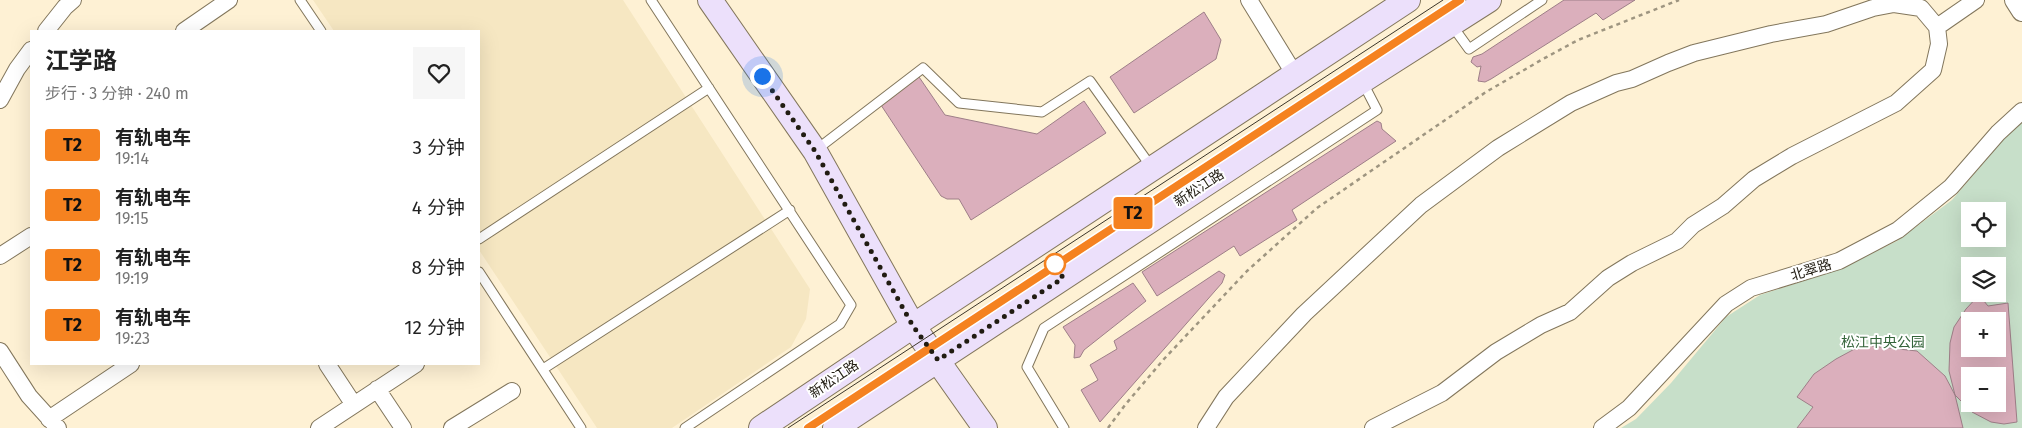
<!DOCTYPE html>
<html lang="zh">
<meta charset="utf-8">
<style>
:root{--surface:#fff;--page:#f6f6f6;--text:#222;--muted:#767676}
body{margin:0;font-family:"Fira Sans","Noto Sans SC",sans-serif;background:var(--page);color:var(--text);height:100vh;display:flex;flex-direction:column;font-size:19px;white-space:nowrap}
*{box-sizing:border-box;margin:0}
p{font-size:16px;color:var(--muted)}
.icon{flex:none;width:28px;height:28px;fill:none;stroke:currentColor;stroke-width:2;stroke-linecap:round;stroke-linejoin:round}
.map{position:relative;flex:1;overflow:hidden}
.drawer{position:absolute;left:30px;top:30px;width:450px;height:335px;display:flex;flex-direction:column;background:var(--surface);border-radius:0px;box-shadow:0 5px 20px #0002}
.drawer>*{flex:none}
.badge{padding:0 10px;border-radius:4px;font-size:18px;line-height:32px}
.controls{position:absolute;left:1961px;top:202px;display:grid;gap:10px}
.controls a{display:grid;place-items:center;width:45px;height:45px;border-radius:0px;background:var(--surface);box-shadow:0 5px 20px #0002;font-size:25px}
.you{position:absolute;width:25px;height:25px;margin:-12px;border:4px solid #fff;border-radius:50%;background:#1a73e8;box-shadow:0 0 0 8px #1a73e833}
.map>.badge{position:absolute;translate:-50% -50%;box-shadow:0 0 0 2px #fff}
.round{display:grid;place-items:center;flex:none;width:52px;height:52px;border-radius:0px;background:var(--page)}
.head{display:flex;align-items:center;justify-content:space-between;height:85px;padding:0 15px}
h1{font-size:24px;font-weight:700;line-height:38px}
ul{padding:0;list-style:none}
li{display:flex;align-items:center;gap:15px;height:60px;padding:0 15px}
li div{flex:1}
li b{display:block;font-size:19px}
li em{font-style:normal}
li .badge{min-width:55px;font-weight:700;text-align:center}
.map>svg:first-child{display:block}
.built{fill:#f6e7c2}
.green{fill:#c7dfc9;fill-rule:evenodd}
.building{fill:#dbafbc;stroke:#9e7f88;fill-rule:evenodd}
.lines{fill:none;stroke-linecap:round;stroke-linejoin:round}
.service-casing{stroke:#82765c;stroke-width:11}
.minor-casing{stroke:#82765c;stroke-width:18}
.tertiary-casing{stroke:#82765c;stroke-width:22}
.secondary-casing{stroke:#82765c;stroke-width:26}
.path{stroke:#9e9580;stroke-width:2.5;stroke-dasharray:4 4;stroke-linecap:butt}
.service{stroke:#fff;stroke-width:9}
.minor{stroke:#fff;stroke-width:16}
.tertiary{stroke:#fff;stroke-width:20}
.secondary{stroke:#ece0fb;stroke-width:24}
.tram{stroke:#3c362a;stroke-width:1}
.line-casing{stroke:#fff;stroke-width:11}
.line{stroke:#f58220;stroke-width:8}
.walk{stroke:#211c12;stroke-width:5;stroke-dasharray:0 9}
.stop-dot{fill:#fff;stroke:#f58220;stroke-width:2.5}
.labels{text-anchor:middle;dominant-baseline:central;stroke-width:4;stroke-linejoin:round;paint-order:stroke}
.street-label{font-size:14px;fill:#211c12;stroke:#fff}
.park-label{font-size:14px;fill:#35653b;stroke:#fff}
</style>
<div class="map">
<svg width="2022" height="428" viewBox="0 0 2022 428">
<rect width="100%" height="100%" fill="#fef1d4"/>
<path class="built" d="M313 0H623L810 289 806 319 791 347 672 428H597L479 250V31H334Z"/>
<path class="green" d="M2022 122V428H1621L1636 419 1671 383 1726 317 1760 295 1840 269 1897 241 1952 200 2003 140ZM1970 211H1998V239H1970ZM1970 266H1998V294H1970ZM1970 321H1998V349H1970ZM1970 376H1998V404H1970Z"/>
<path class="building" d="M1564 0H1635L1603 20 1596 13 1491 79 1485 82 1478 81 1481 66 1477 67 1471 62 1473 57 1482 54Z
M1204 12 1221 40 1216 59 1134 113 1110 77Z
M917 74 945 115 1037 134 1084 101 1106 133 971 220 959 199H947L941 196 877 99Z
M1377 121 1381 123 1382 129 1396 141 1292 210 1297 220 1240 256 1234 246 1157 296 1142 272Z
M1219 271 1225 275 1222 283 1100 422 1081 390 1098 380 1090 365 1117 349 1114 341Z
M1133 283 1146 301 1084 350 1080 357 1074 358 1075 345 1063 327Z
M1979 295 1988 306 2008 303 2017 422 2004 424 1991 422 1972 412 1955 395 1949 371 1950 343 1954 327 1966 309ZM1970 321H1998V349H1970ZM1970 376H1998V404H1970Z
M1862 345 1917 351 1945 376 1955 395 1963 428H1797L1813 407 1797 397 1814 374 1836 359Z"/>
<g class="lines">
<g class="service-casing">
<path id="service" d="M300 0 321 31
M651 0 851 305 840 324 685 428
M1451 24 1469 49 1542 0
M816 150 923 68 959 103 1042 112 1090 81 1152 168
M479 239 709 88
M479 272 581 428
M543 369 790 210
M1064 428 1027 367 1044 328 1377 110 1362 81"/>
</g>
<g class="minor-casing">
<path id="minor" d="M1249 0 1295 75
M46 31 65 7 73 0
M184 31 229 0
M0 100 17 69 31 50
M0 256 31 236
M0 351 29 396 58 428
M327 364 354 405
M377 389 403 428
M49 419 131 364
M319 428 416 364
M452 428 512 391
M1206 428 1226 397 1304 314 1421 205 1498 148 1571 103 1616 83 1632 79 1668 63 1694 53 1771 34 1826 24 1873 8 1894 4 1921 8 1937 27 1976 0
M1373 428 1442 393 1496 352 1541 325 1570 312 1608 278 1632 263 1677 241 1693 225 1723 206 1754 179 1792 156 1896 103 1933 70 1939 44 1937 27
M1602 428 1629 408 1726 304 1751 288 1839 261 1898 230 1951 187 1998 133 2022 111"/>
</g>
<g class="tertiary-casing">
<path id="tertiary" d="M2015 0 2022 11"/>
</g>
<g class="secondary-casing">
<path id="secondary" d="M710 0 815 151 913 326 985 428
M761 428 913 326 1408 0
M835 428 1362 81 1489 0"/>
</g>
<path class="path" d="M1108 428 1125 405 1164 359 1247 271 1317 208 1486 92 1543 59 1578 40 1679 0"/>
<use href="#service" class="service"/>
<use href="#minor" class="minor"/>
<use href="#tertiary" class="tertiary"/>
<use href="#secondary" class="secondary"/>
<path class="tram" d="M788 428 1443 0
M808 428 1460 0"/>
</g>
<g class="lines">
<g class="line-casing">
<path id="line" d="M808 428 1460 0"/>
</g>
<use href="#line" class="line"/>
<path class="walk" d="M762 76 815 151 913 326 938 360 1063 278 1055 264"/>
</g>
<circle class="stop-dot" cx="1055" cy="264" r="10"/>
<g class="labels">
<g class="street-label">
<text transform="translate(1199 188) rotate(-33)">新松江路</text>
<text transform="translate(1811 270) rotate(-17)">北翠路</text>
<text transform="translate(834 379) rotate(-34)">新松江路</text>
</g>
<g class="park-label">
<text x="1883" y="342">松江中央公园</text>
</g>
</g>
</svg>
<div class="controls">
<a><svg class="icon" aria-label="locate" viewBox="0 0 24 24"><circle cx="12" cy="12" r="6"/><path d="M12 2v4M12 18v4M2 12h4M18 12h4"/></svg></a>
<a><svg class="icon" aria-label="layers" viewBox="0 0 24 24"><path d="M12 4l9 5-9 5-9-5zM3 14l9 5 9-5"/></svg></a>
<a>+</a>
<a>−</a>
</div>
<div class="you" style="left:762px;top:76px"></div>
<b class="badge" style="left:1133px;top:213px;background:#f58220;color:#111">T2</b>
<section class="drawer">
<div class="head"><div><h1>江学路</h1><p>步行 · 3 分钟 · 240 m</p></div><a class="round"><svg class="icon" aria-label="heart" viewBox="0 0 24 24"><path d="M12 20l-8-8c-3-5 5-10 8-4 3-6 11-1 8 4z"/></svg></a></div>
<ul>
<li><span class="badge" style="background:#f58220;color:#111">T2</span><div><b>有轨电车</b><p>19:14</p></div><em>3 分钟</em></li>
<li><span class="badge" style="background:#f58220;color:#111">T2</span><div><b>有轨电车</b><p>19:15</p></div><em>4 分钟</em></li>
<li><span class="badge" style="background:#f58220;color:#111">T2</span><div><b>有轨电车</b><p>19:19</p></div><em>8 分钟</em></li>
<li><span class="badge" style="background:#f58220;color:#111">T2</span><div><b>有轨电车</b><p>19:23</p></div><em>12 分钟</em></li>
</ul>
</section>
</div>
